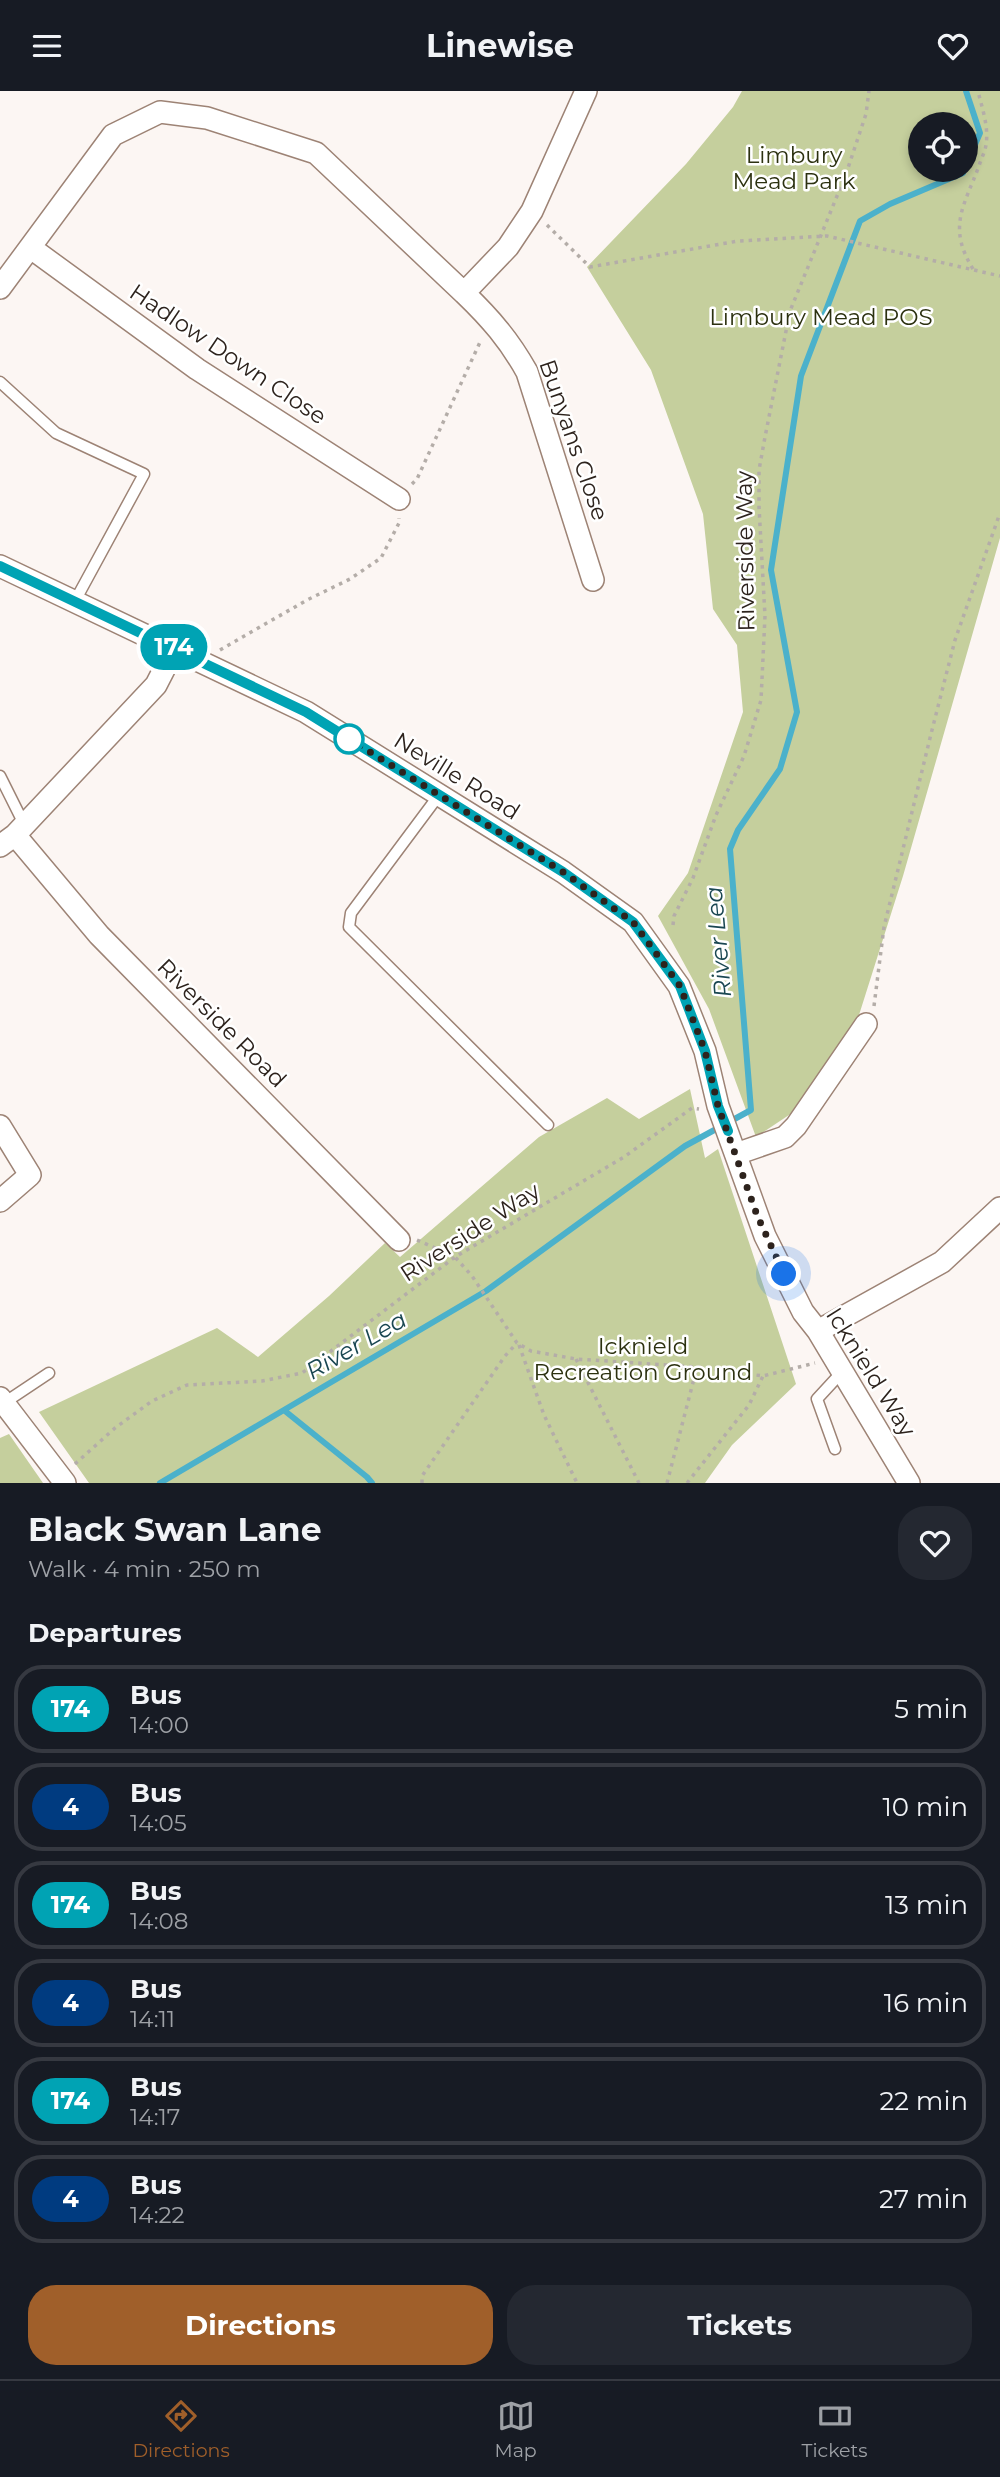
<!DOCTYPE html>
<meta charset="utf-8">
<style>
:root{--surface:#171b24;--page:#242831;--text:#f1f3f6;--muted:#9ea1a6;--line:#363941;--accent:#a05f2a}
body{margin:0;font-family:Montserrat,sans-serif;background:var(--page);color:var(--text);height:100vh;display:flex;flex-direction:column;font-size:26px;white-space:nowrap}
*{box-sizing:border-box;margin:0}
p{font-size:23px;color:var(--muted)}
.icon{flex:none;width:38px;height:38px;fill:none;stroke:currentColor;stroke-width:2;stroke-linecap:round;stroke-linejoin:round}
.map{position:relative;height:1392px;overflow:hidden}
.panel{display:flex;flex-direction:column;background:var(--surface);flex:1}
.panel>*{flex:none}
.badge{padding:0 14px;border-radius:23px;font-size:24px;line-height:46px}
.fabs{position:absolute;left:908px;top:21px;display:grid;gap:14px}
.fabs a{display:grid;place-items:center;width:70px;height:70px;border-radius:50%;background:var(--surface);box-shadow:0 4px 10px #0003;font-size:35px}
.you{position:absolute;width:35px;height:35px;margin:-18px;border:5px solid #fff;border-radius:50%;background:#1a73e8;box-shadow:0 0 0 10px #1a73e833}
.map>.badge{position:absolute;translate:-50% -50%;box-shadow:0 0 0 4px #fff}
h2{padding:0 28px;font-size:26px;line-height:63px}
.round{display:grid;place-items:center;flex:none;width:74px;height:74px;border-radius:28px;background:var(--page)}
.head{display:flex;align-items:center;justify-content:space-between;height:119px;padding:0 28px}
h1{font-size:33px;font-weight:700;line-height:52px}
.button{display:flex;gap:14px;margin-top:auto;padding:14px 28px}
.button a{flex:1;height:80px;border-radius:28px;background:var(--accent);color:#fff;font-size:28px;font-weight:700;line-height:80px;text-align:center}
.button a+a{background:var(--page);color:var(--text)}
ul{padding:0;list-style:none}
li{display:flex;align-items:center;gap:21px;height:88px;margin:0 14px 10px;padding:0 14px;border:4px solid var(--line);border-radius:28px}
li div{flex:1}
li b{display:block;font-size:26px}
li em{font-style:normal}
li .badge{min-width:77px;font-weight:700;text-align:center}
header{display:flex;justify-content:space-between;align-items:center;height:91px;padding:0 28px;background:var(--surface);font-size:32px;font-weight:700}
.tab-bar{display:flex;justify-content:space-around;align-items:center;height:98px;border-top:2px solid var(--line);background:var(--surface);font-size:19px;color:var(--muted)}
.tab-bar a{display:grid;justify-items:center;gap:4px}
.tab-bar .on{color:var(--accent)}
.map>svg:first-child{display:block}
.green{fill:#c5cf9d;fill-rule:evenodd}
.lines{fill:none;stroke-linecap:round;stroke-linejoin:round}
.stream{stroke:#4bb1cb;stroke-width:6}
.service-casing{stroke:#9d8375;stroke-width:13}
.minor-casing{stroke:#9d8375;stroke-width:24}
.path{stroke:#b4ada8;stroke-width:3.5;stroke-dasharray:3.5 5;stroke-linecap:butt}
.service{stroke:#fff;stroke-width:10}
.minor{stroke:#fff;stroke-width:21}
.line-casing{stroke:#fff;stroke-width:16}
.line{stroke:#00a3b4;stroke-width:10}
.walk{stroke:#2d231d;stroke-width:7;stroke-dasharray:0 12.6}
.stop-dot{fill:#fff;stroke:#00a3b4;stroke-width:3.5}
.labels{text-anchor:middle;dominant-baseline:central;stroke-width:5;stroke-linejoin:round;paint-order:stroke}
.park-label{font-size:23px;fill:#2c3110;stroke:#fff}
.street-label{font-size:23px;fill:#2d231d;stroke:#fff}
.water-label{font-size:24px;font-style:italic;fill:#1a4752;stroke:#fff}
</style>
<header><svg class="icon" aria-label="menu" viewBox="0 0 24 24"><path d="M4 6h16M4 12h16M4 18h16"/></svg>Linewise<svg class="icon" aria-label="heart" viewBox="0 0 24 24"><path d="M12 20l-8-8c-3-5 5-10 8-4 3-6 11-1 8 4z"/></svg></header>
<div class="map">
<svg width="1000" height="1392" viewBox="0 0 1000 1392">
<rect width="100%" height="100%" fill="#fcf6f3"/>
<path class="green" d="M742 0H1000V447L903 785 859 924 798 1018 756 1046 709 918 658 825 688 782 743 621 737 554 713 518 703 423 651 279 587 176 686 73 733 16ZM920 33H966V79H920Z
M690 998 705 1067 718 1058 796 1293 732 1354 705 1392H89L39 1321 217 1237 258 1266 329 1205 385 1152 400 1166 539 1046 607 1007 639 1028Z
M9 1343 43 1392H0V1347Z"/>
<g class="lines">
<path class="stream" d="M966 0 980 42 966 74
M285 1320 367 1386 372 1392
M160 1392 486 1200 685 1055 751 1019 730 758 738 739 780 678 797 621 771 479 801 285 860 130 890 113 963 82 964 79"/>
<g class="service-casing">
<path id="service" d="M0 291 56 342 144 383 75 510
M0 685 24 733
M439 704 351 822 349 836 548 1034
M4 1312 49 1282
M835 1358 817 1308 841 1282"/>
</g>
<g class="minor-casing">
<path id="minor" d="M31 157 197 278 399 408
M0 197 113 44 160 21 207 27 316 62 464 202 508 156 532 120 586 0
M464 202C491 228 509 249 527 281L593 489
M0 475 306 621 563 781 633 831 679 895 705 960 718 1015 765 1145 803 1221 818 1240 909 1392
M15 744 99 844 399 1149
M0 755 15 744 156 594 175 557
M0 1035 30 1084 0 1110
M736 1063 785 1046 796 1035 866 933
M818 1240 942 1171 1000 1117
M0 1307 65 1392"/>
</g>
<path class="path" d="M547 134 590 176 738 150 827 145 1000 185
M973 178C947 136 964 115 979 75 981 68 985 61 986 54 989 36 982 17 978 0
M412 393 417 388 481 249
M220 559 307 509 350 488 381 467 399 432V427
M673 834 674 825 693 787 716 724 744 665 761 609 765 525 759 416V379L765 346 790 220 846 83 866 23 869 0
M874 915 884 836 931 643 955 549 1000 422
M417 1149 455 1166 472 1185 517 1252 531 1260 576 1268 697 1276 763 1285 815 1272
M519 1254 544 1324 577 1392
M576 1268 639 1392
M75 1373 115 1337 152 1310 187 1294 262 1290 302 1282 455 1166 624 1066 692 1017 699 1018
M422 1392V1385L505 1265 517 1252
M667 1392 697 1276
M687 1392 749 1314 763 1285"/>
<use href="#service" class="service"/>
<use href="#minor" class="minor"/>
</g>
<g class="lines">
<g class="line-casing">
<path id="line" d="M0 475 306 621 563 781 633 831 680 895 705 960 718 1015 728 1040"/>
</g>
<use href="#line" class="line"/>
<path class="walk" d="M349 648 563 781 633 831 680 895 705 960 718 1015 757 1124 784 1183"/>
</g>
<circle class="stop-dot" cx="349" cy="648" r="14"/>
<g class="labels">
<g class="park-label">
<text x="794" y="64">Limbury<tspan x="794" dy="26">Mead Park</tspan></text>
<text x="821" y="226">Limbury Mead POS</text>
<text x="643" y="1255">Icknield<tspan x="643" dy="26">Recreation Ground</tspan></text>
</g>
<g class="street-label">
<text transform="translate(228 263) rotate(34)">Hadlow Down Close</text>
<text transform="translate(574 349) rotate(71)">Bunyans Close</text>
<text transform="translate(745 460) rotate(-91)">Riverside Way</text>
<text transform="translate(457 685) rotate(32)">Neville Road</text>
<text transform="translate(222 932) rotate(45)">Riverside Road</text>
<text transform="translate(470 1141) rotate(-33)">Riverside Way</text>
<text transform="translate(871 1281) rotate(58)">Icknield Way</text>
</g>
<g class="water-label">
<text transform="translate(718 851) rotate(-95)">River Lea</text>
<text transform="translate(356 1254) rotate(-30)">River Lea</text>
</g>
</g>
</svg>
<div class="fabs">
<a><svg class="icon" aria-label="locate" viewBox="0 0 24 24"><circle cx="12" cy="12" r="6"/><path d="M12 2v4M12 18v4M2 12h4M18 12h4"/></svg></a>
</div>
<div class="you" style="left:784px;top:1183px"></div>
<b class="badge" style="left:174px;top:556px;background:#00a3b4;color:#fff">174</b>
</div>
<section class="panel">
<div class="head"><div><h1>Black Swan Lane</h1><p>Walk · 4 min · 250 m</p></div><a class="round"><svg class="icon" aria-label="heart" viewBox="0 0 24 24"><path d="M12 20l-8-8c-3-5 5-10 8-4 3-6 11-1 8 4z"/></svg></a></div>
<h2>Departures</h2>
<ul>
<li><span class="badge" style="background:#00a3b4;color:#fff">174</span><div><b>Bus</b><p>14:00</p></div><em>5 min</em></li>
<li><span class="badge" style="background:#003b80;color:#fff">4</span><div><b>Bus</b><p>14:05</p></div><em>10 min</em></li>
<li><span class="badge" style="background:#00a3b4;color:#fff">174</span><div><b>Bus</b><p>14:08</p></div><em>13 min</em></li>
<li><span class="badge" style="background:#003b80;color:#fff">4</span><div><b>Bus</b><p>14:11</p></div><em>16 min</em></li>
<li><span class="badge" style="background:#00a3b4;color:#fff">174</span><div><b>Bus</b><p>14:17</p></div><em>22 min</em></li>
<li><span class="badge" style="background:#003b80;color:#fff">4</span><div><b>Bus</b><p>14:22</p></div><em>27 min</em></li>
</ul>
<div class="button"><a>Directions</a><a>Tickets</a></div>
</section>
<nav class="tab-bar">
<a class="on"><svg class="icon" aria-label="directions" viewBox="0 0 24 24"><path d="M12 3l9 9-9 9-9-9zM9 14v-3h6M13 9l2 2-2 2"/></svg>Directions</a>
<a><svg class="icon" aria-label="map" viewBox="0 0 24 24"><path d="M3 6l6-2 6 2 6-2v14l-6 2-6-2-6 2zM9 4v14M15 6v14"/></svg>Map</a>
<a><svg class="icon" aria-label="tickets" viewBox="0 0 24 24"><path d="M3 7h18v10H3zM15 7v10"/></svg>Tickets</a>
</nav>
